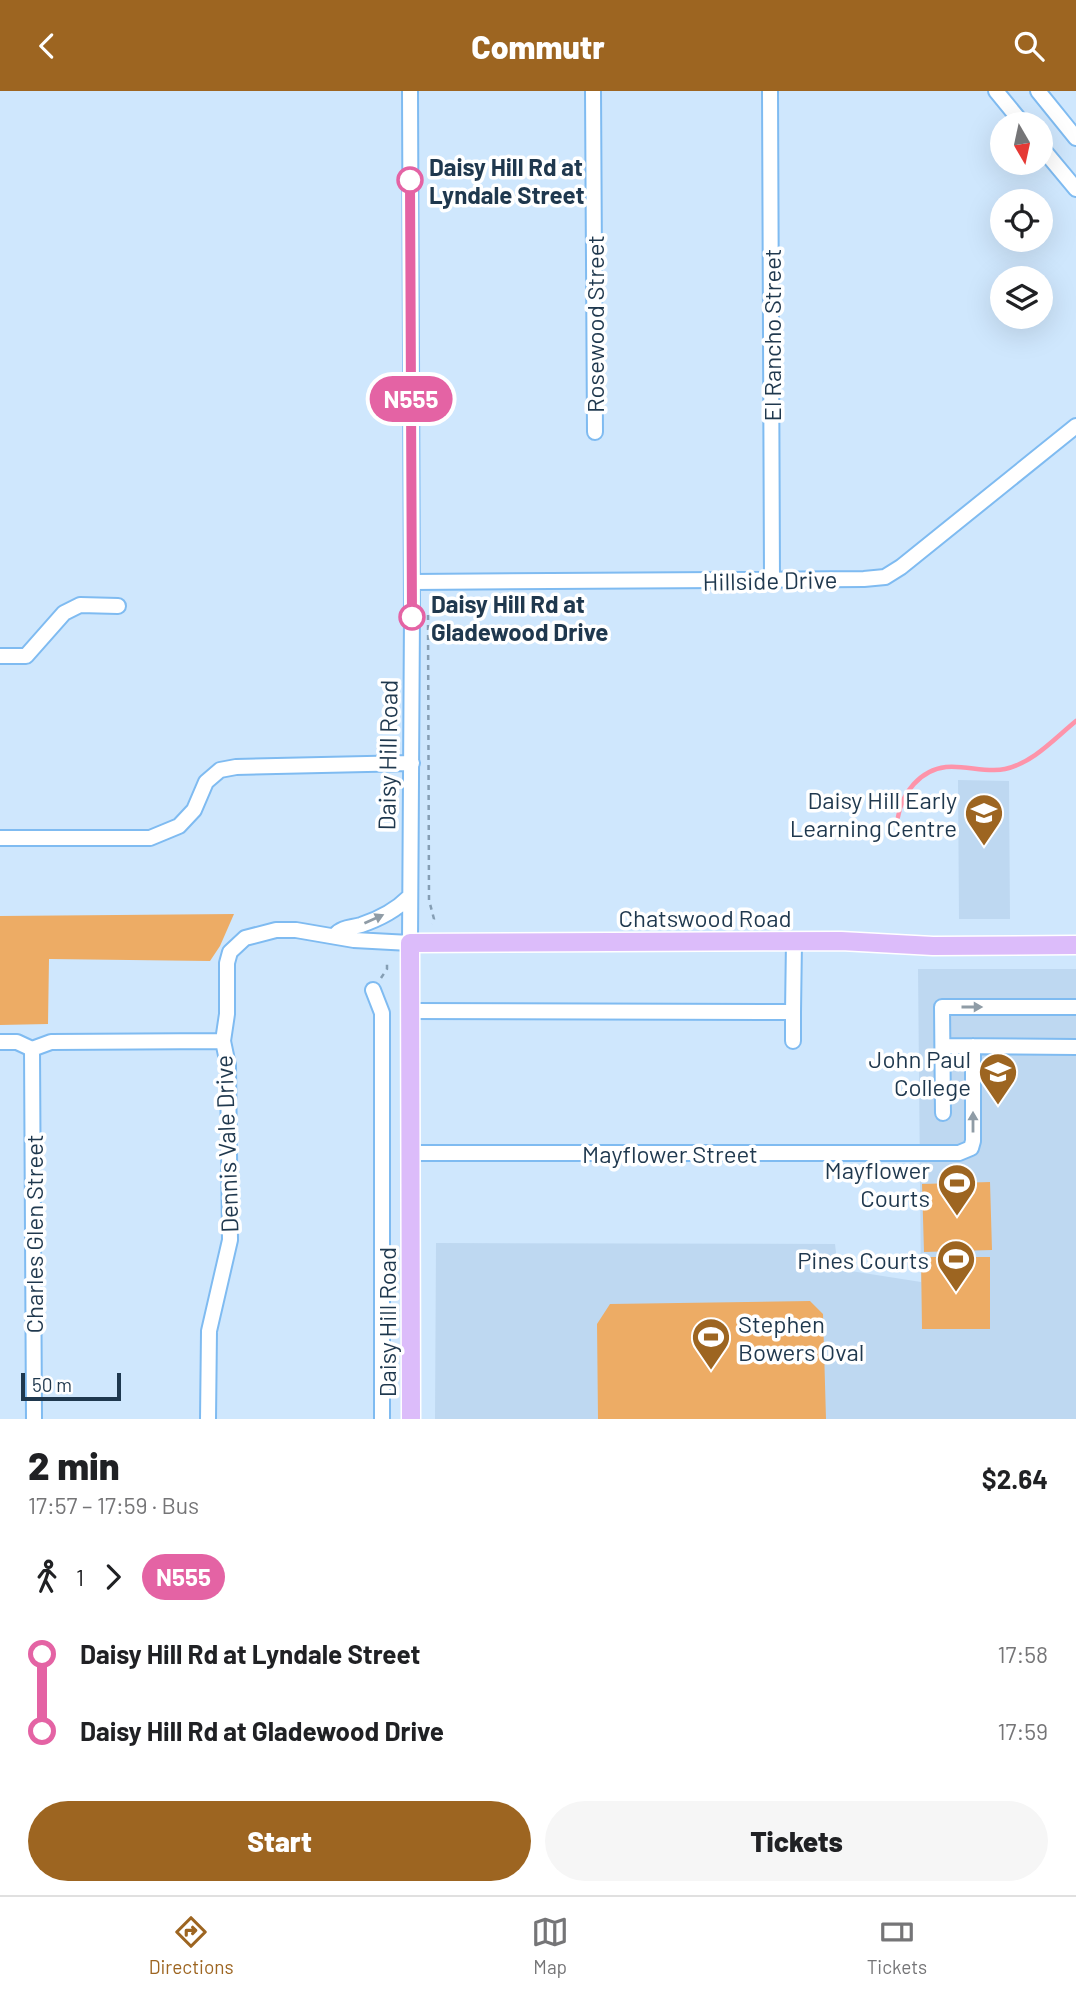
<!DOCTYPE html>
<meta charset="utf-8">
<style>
:root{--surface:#fff;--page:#f6f6f6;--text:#202124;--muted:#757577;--line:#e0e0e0;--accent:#9d6521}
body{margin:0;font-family:Barlow,sans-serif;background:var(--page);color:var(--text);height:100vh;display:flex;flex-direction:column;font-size:26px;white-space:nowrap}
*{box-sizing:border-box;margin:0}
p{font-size:23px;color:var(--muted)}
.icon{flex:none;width:38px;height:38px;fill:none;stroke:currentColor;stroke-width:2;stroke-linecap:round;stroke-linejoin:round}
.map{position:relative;height:1328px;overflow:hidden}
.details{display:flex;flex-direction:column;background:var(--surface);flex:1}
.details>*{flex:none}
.badge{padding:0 14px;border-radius:23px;font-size:24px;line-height:46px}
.needle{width:46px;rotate:171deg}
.controls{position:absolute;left:990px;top:21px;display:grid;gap:14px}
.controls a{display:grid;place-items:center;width:63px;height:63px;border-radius:50%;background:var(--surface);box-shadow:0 7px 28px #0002;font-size:35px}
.scale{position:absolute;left:21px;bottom:18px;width:100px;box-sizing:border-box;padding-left:7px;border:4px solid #1f384e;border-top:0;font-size:19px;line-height:24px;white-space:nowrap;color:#1f384e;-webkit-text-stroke:5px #fff;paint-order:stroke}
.map>.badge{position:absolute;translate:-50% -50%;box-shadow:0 0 0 4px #fff}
.legs{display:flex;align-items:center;gap:10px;height:77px;padding:0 28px;font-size:23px}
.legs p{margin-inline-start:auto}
.headline{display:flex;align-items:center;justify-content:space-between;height:119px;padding:0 28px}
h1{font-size:38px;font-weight:800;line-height:52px}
.cta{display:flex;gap:14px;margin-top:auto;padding:14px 28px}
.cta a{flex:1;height:80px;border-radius:42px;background:var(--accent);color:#fff;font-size:28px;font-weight:800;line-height:80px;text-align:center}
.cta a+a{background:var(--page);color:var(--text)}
ul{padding:0 28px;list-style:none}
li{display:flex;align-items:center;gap:24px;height:77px;font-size:26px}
li i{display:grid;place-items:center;width:10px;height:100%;margin:0 9px;background:currentColor}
li i::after{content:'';width:18px;height:18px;margin:-9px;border:5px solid;border-radius:50%;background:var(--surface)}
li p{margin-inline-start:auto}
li:first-child i{background:linear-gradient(#0000 50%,currentColor 0)}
li:last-child i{background:linear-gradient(currentColor 50%,#0000 0)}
header{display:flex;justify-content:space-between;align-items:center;height:91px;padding:0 28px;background:var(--accent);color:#fff;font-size:32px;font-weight:800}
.dock{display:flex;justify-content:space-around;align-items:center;height:98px;border-top:2px solid var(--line);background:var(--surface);font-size:19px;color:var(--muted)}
.dock a{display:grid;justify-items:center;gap:4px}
.dock .active{color:var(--accent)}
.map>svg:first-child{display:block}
.built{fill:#bed8f1}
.green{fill:#edac65}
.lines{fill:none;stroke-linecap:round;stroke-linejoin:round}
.stream{stroke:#fd94aa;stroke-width:4.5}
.minor-casing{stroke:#7fbbf1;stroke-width:18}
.major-casing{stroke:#fff;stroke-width:21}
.path{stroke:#859eb4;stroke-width:2.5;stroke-dasharray:5 5;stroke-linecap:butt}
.minor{stroke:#fff;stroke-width:14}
.major{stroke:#dcbcfa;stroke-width:18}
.oneway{fill:#8f9ca6}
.line-1-casing{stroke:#fff;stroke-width:16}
.line-1{stroke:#e463a4;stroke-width:10}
.stop-1-dot{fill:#fff;stroke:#e463a4;stroke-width:3.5}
.labels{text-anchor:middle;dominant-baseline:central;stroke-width:7;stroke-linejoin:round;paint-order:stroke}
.stop-label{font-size:24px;font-weight:bold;fill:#1f384e;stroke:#fff;text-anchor:start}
.street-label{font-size:24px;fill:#1f384e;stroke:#fff}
.poi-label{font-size:24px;fill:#1f384e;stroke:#fff;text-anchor:end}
</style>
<header><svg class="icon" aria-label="back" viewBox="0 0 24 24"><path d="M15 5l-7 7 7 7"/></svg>Commutr<svg class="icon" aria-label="search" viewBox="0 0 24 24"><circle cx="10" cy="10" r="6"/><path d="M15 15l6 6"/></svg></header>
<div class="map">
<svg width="1076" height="1328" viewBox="0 0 1076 1328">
<rect width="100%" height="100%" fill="#cfe7fd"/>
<path class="built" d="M958 689 1009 690 1010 828H959Z
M918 878H1076V1328H435L436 1152 835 1153 838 1178 921 1191Z"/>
<path class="green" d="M234 823 220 855 210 870 49 868 48 933 0 934V825Z
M990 1091 992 1159 924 1161 922 1093Z
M921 1166H990V1238H922Z
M810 1210 823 1223 826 1328H598L597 1233 610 1213Z"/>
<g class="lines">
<path class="stream" d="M898 726C902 702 920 679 946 676 965 674 987 682 1005 678 1033 672 1055 647 1076 630"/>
<g class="minor-casing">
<path id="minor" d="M593 0 595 341
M770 0 772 489
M996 0 1023 33
M1038 0 1076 47
M1041 56 1076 98
M412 491 864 488 885 486 901 476 1076 335
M0 565H26L64 522 80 514 118 515
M0 747H150L179 735 194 719 206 691 220 679 236 676 412 672
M335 844C342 836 351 837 361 834 379 828 396 819 409 806
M373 899 382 922V1328
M410 920 793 921 794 850
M793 950V921
M0 951H17L32 958 51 951 223 950
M943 955 1076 956
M32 958 34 1328
M943 1022 942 916H1076
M410 1062H959L971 1057 973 1050V955
M208 1328 209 1240 230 1149 228 974 223 950 227 923V872L230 861 245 847 276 839H296L354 849 410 852 412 523 410 0"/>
</g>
<g class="major-casing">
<path id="major" d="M411 1328 410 852 841 850 933 855 1076 854"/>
</g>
<path class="path" d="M428 524 429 809 434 828 432 833
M381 887 387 878V871"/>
<use href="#minor" class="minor"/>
<use href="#major" class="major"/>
</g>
<defs><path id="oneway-solid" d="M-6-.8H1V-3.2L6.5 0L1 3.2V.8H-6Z" transform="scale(1.75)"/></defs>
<g class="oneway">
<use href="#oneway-solid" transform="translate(374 828) rotate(-24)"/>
<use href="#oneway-solid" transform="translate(972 916)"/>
<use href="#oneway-solid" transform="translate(973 1031) rotate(-90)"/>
</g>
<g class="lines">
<g class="line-1-casing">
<path id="line-1" d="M410 89 412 526"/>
</g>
<use href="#line-1" class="line-1"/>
</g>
<defs>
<g id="school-pin" transform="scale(2.0125)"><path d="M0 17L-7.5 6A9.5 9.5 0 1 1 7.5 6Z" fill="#9d6521" stroke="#fff"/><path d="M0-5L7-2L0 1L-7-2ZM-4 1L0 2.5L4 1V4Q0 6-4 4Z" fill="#fff"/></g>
<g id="stadium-pin" transform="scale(2.0125)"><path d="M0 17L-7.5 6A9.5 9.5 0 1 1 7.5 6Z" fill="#9d6521" stroke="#fff"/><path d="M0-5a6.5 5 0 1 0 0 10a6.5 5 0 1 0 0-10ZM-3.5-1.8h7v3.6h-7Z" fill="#fff"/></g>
</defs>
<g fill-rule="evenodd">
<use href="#school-pin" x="984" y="722"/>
<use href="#school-pin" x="998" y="981"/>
<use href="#stadium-pin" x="957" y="1092"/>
<use href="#stadium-pin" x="956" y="1168"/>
<use href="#stadium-pin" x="711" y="1246"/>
</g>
<g class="stop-1-dot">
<circle cx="410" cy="89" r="12"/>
<circle cx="412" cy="526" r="12"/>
</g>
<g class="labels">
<g class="stop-label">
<text x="429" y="75">Daisy Hill Rd at<tspan x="429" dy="28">Lyndale Street</tspan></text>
<text x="431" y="512">Daisy Hill Rd at<tspan x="431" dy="28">Gladewood Drive</tspan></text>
</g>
<g class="street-label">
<text transform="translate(594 233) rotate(-90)">Rosewood Street</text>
<text transform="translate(771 244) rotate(-90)">El Rancho Street</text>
<text transform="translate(770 489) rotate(-1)">Hillside Drive</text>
<text transform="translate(387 664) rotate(-89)">Daisy Hill Road</text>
<text x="705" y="826">Chatswood Road</text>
<text transform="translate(226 1053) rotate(-92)">Dennis Vale Drive</text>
<text x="670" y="1062">Mayflower Street</text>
<text transform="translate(33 1143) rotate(-90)">Charles Glen Street</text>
<text transform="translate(386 1231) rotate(-90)">Daisy Hill Road</text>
</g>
<g class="poi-label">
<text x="957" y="708">Daisy Hill Early<tspan x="957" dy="28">Learning Centre</tspan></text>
<text x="971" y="967">John Paul<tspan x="971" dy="28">College</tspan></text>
<text x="930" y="1078">Mayflower<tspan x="930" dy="28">Courts</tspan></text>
<text x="929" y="1168">Pines Courts</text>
<text x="738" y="1232" text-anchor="start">Stephen<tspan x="738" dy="28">Bowers Oval</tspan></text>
</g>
</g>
</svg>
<div class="controls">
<a><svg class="needle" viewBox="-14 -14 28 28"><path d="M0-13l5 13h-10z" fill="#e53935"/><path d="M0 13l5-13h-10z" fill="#757577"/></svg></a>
<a><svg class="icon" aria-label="locate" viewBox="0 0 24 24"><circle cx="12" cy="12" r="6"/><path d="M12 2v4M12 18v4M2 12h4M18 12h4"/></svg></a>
<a><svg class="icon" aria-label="layers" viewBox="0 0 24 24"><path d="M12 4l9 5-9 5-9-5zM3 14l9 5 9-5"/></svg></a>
</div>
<div class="scale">50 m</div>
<b class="badge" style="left:411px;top:308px;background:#e463a4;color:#fff">N555</b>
</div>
<section class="details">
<div class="headline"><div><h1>2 min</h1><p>17:57 – 17:59 · Bus</p></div><b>$2.64</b></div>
<div class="legs"><svg class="icon" aria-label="walk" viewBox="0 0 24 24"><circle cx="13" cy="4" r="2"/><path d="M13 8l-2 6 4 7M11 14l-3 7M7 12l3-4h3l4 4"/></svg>1<svg class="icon" aria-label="forward" viewBox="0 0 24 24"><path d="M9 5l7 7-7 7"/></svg><b class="badge" style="background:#e463a4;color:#fff">N555</b></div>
<ul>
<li><i style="color:#e463a4"></i><b>Daisy Hill Rd at Lyndale Street</b><p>17:58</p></li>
<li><i style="color:#e463a4"></i><b>Daisy Hill Rd at Gladewood Drive</b><p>17:59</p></li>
</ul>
<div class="cta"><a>Start</a><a>Tickets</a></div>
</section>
<nav class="dock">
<a class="active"><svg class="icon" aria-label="directions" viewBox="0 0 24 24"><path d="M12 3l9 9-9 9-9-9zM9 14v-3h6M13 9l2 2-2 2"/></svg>Directions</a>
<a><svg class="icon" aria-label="map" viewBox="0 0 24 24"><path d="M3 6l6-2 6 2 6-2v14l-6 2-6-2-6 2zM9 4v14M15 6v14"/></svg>Map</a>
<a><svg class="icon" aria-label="tickets" viewBox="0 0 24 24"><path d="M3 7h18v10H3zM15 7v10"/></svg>Tickets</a>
</nav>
